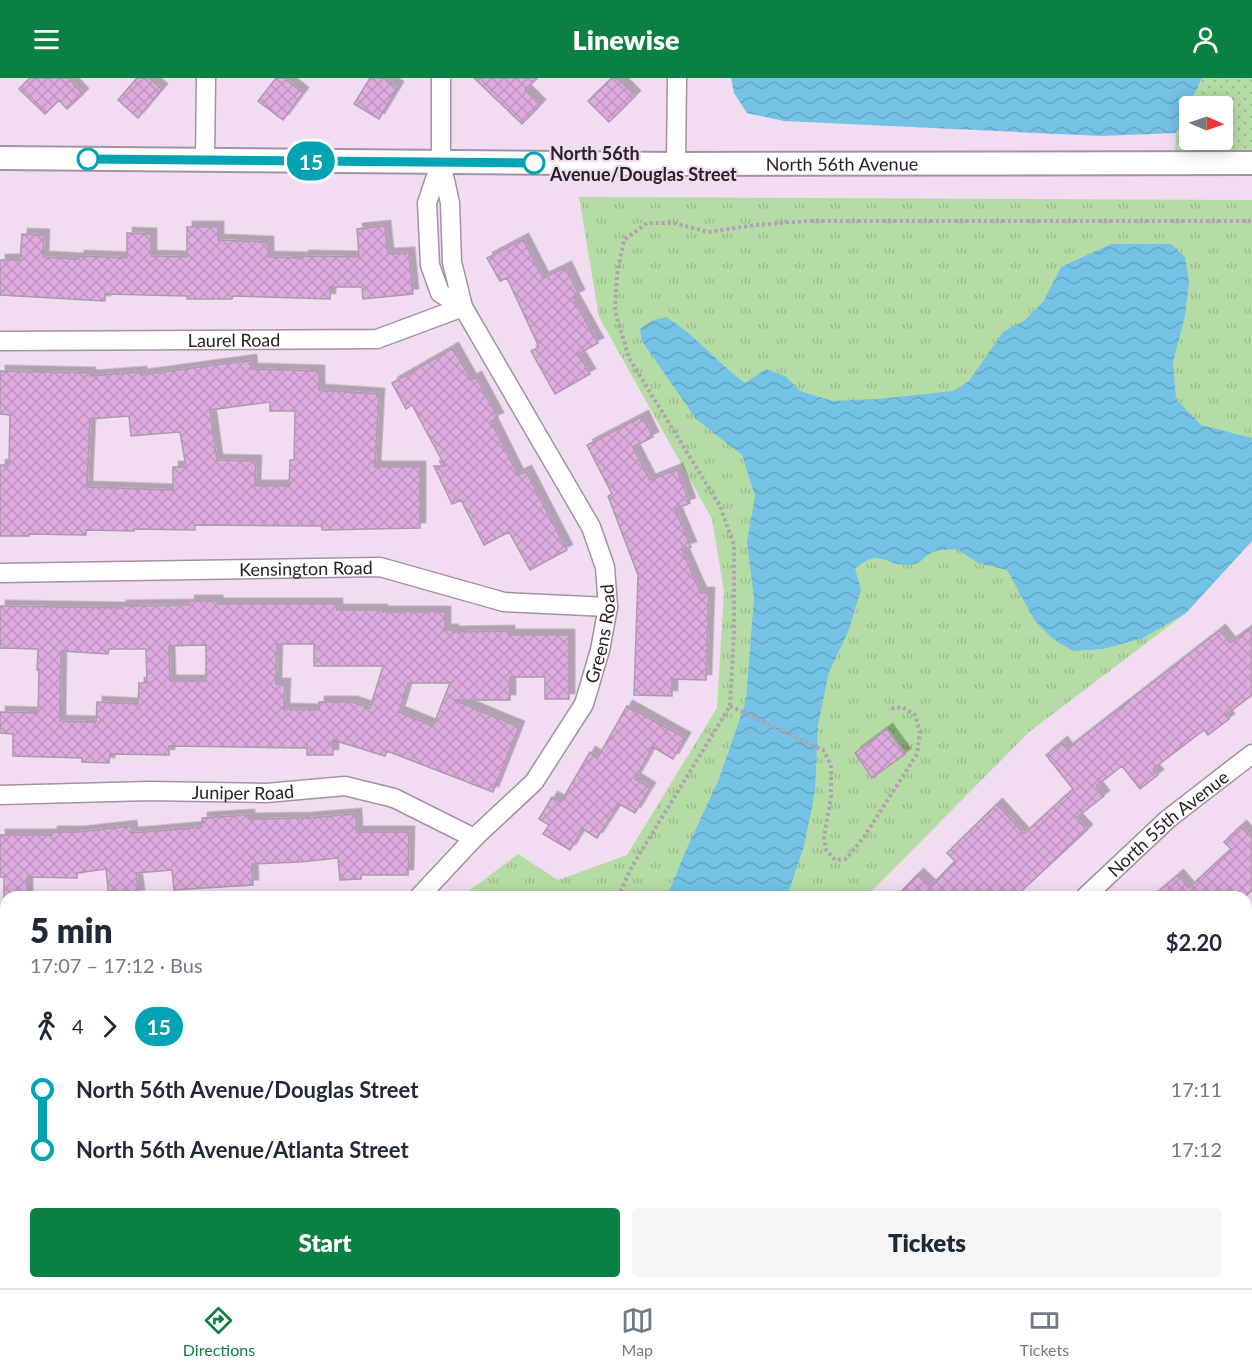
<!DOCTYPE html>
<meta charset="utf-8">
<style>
:root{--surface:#fff;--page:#f6f6f7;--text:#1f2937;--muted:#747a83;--line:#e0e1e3;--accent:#0b8043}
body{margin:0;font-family:Lato,sans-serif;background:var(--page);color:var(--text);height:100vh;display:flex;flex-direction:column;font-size:22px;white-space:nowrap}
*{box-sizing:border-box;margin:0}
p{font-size:20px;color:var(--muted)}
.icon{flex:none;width:33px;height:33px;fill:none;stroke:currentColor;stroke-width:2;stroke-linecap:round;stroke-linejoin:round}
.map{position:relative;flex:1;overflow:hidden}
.side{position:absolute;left:0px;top:813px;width:1252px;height:398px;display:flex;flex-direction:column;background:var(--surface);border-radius:18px 18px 0 0;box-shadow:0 3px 15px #0003}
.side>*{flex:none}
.badge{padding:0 12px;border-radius:20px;font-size:21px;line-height:39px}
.needle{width:39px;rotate:92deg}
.fabs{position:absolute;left:1179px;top:18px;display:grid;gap:12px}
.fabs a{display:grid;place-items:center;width:54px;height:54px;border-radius:6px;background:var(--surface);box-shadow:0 3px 15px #0003;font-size:30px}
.map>.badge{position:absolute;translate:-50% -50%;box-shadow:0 0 0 3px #fff}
.legs{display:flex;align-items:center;gap:9px;height:66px;padding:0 30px;font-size:20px}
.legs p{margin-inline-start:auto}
.overview{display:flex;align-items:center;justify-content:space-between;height:102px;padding:0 30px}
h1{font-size:33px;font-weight:800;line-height:45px}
.action{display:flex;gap:12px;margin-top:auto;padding:12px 30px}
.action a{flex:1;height:69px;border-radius:6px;background:var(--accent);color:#fff;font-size:24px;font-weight:800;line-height:69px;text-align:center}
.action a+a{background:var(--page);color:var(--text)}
ul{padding:0 30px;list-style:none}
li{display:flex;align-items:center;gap:21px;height:60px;font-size:22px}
li i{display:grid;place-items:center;width:9px;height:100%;margin:0 8px;background:currentColor}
li i::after{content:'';width:15px;height:15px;margin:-8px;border:4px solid;border-radius:50%;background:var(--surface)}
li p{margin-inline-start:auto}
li:first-child i{background:linear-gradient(#0000 50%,currentColor 0)}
li:last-child i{background:linear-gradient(currentColor 50%,#0000 0)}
header{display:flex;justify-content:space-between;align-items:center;height:78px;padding:0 30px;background:var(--accent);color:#fff;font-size:27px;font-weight:800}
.dock{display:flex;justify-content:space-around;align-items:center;height:84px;border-top:2px solid var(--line);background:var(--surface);font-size:16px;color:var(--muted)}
.dock a{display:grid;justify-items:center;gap:3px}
.dock .on{color:var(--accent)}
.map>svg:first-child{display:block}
.grass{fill:url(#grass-tufts)}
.park{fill:url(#park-dots);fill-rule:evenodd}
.water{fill:url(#water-waves)}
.building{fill:url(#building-cross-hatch);stroke:#ae9aaf;stroke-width:1.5;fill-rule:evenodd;filter:url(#shadow)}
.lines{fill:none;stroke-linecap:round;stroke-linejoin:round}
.minor-casing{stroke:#a591a5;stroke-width:21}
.tertiary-casing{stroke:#a591a5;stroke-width:26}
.path{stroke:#b2a1b2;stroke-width:4;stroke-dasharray:3 3;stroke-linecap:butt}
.minor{stroke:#fff;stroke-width:18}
.tertiary{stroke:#fff;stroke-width:22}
.line-1-casing{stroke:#fff;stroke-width:14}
.line-1{stroke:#00a3b4;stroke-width:9}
.stop-1-dot{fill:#fff;stroke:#00a3b4;stroke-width:3}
.labels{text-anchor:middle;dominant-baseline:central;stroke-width:4.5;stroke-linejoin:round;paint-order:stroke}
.stop-label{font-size:18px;font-weight:bold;fill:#292129;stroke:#f1dcf1;text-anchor:start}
.street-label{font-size:18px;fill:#292129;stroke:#f1dcf1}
</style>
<header><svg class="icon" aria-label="menu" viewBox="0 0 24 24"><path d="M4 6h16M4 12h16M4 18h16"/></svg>Linewise<svg class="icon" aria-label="person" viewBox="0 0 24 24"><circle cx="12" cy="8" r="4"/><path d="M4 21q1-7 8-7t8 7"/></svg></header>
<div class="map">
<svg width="1252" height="1210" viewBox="0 0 1252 1210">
<defs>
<pattern id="grass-tufts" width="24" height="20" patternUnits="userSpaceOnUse" patternTransform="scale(1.5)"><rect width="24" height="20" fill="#b6dca6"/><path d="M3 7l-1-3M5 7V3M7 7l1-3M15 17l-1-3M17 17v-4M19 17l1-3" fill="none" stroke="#9cbc8f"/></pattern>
<pattern id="park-dots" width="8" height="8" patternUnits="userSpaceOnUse" patternTransform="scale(1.5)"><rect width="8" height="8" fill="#b6dca6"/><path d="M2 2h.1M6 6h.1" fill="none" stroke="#9cbc8f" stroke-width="1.8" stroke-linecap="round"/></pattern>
<pattern id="water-waves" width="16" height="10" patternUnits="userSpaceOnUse" patternTransform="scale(1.5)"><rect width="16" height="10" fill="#74c2e5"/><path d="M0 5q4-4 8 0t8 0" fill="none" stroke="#64a6c4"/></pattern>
<pattern id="building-cross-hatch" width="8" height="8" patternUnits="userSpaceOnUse" patternTransform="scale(1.5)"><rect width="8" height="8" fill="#deabdf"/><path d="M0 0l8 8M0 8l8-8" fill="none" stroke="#be93bf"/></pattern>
<filter id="shadow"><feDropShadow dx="5.5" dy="-5.5" stdDeviation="0" flood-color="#0004"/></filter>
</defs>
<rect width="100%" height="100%" fill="#f1dcf1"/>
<path class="grass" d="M579 119 1252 122V463L1186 535 1029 654 866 819H461L518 776 558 802 627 777 717 630 724 513 712 441 599 239Z
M204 1204 576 1205V1210H202Z"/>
<path class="park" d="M1202 0H1252V77H1175L1176 55ZM1190 28H1222V62H1190Z"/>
<path class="water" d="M731 0H1202L1176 55 1101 58 784 43 747 35 734 15Z
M1111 166H1171L1185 179 1189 204 1185 238 1173 284 1176 321 1201 347 1252 360V463L1186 535 1143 560 1103 571 1073 573 1053 561 1035 543 1007 492 978 485 957 471C950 472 940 471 933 474 923 478 923 486 909 487 884 488 880 469 855 491L861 512 848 554 829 594 818 647 815 714 804 768 787 819H667L686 772 719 701 746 623 754 520 747 464 755 418 742 377 696 341 642 263 640 251 651 243 666 239C696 257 717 285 745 305L766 291 785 298 800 313 833 323 878 321 953 313 969 303 1003 254 1025 242 1043 224 1061 189Z
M478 1204H576V1210H475Z"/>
<path class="building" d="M30 0H68L83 16 67 31 59 22 45 36 19 11Z
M137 0H149L162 11 138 40 118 22Z
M276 0H284L303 15 283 42 258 23Z
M370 0H383L398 9 379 41 354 26Z
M474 0H537L525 12 540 27 522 46Z
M612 0H617L635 18 609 44 588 23Z
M385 148 388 176 409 175 413 216 363 221 362 209H330V221L233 218 232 221H187V218L105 216V223L0 217V182H20L22 156 44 157 43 179 79 181V178L127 180V155L151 156V178L187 179V149H218V162L268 164V179L303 180V178L359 179 357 151Z
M523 161 543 200 566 189 579 217 573 220 598 265 578 276 590 296 555 316 531 273 539 269 507 200 500 203 487 180Z
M453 270 471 302 476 299 498 340 491 343 518 397 526 393 567 472 530 492 509 454 484 467 461 422 452 426 434 388H445L412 327 406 331 392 305Z
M251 282 252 291 319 293V312L379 316 375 389H420V450L322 452V448L195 447V452L134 451V453L86 452V457L29 456V458H0V387H9L10 337 0 336V293L90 295V298L141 294V297ZM270 324V333H295L294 382H290L289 408H255L256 383 217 382 210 332ZM129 338 131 358 180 354 186 389H173V412L87 409 90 341Z
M643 338 653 359 633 369 650 402 677 391 690 425 675 431 691 469 682 472 701 515H709L706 602 672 601V618L634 617 638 497 608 418 612 416 587 367Z
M189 523H217L218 526H337V532H382V534H445V552H453V554L509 553V557H569V621H545V599H510V622H454L519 649 493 714 387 673 385 678 333 662V677H307V670L169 668V677L110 676 109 685 82 684V680L13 678V656L0 655V634L38 635 39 592H37L38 571 0 570V528L121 530V528L189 527ZM277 566H314V588H383L370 630 352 624H319V632L284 631 285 606H276ZM206 567V603H170L169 568ZM109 571H146L147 605H139L138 626 97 624 96 644 60 643 61 573 108 576ZM408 605H450L433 648 399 634Z
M1252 549V617L1226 637 1229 641 1208 657 1204 652 1153 691 1158 697 1140 711 1122 688 1096 708 1104 718 1076 740 1087 752 1015 819H896L918 796 931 808 955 783 947 775 997 726 1024 756 1073 711 1046 677 1062 664 1067 671 1220 552 1230 565Z
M627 628 685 660 673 681 653 669 635 701 650 710 635 735 619 726 597 760 583 751 570 772 543 756 549 747 539 741 552 719 561 724 590 674 598 679Z
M887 651 905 676 872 700 855 675Z
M356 736 357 754H409L408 797H361V801L340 802 338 780 300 784 252 786 253 807 174 812 172 792 136 795 139 817 109 819 106 791 77 795V800L27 799V819H4V799H0V757H52V754H78L131 748 132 755 202 749V740L249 737V741L306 740Z
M1241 748 1252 760V812L1245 819H1152L1178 797 1189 810 1231 771 1224 764Z"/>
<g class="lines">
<g class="minor-casing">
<g id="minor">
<path d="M205 83 206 0"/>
<path d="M440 86 427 125 430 187 440 215 463 229"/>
<path d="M676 86 677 0"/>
<path id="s1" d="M0 263 377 261 463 229"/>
<path id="s2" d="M0 495 380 489 504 524 608 529"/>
<path id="s3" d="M0 717 149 713 266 715 345 708 394 720 474 760"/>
<path id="s4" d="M419 819 474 760 534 704 584 626 600 572 608 529 605 489 591 449 463 229 452 184 450 125 441 84V0"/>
<path id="s5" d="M1085 819 1168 741 1252 676"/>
<path d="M0 949H6"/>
<path d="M1246 1038 1252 1032"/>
<path d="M0 1184H6"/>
<path d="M80 1210 82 1204"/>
<path d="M759 1210 761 1204"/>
<path d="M1080 1210 1085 1204"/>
</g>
</g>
<g class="tertiary-casing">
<g id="tertiary">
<path id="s6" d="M0 80 676 86 1252 85"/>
</g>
</g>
<path class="path" d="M730 628 823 672 831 687V719L824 759 826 772 835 782 846 781 864 759 917 676 920 654 915 637 902 629 888 631
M618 819 631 790 730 628 734 555V467L720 428 629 280 615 233 617 197 624 162 647 145H673L708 154 756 147 806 143H1252
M264 1210V1204"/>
<use href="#minor" class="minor"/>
<use href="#tertiary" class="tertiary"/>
</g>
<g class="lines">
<g class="line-1-casing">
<path id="line-1" d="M88 81 534 85"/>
</g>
<use href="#line-1" class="line-1"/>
</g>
<g class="stop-1-dot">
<circle cx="88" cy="81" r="10"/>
<circle cx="534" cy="85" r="10"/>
</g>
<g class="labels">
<g class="stop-label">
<text x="550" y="75">North 56th<tspan x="550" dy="21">Avenue/Douglas Street</tspan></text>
</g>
<g class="street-label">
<text stroke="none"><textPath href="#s6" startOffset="842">North 56th Avenue</textPath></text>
<text stroke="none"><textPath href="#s1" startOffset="234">Laurel Road</textPath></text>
<text stroke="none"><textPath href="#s2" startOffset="306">Kensington Road</textPath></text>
<text stroke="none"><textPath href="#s4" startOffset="328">Greens Road</textPath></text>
<text stroke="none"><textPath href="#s3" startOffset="243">Juniper Road</textPath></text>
<text stroke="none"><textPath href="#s5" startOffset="111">North 55th Avenue</textPath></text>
</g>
</g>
</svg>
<div class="fabs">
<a><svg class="needle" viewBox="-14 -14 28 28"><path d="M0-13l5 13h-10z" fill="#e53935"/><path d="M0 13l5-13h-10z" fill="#747a83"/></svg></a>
</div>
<b class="badge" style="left:311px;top:83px;background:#00a3b4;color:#fff">15</b>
<section class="side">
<div class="overview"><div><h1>5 min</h1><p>17:07 – 17:12 · Bus</p></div><b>$2.20</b></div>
<div class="legs"><svg class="icon" aria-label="walk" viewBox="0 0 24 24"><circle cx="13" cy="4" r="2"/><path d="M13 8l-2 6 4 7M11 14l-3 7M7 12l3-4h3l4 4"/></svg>4<svg class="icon" aria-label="forward" viewBox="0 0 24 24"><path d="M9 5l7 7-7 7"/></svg><b class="badge" style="background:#00a3b4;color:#fff">15</b></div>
<ul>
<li><i style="color:#00a3b4"></i><b>North 56th Avenue/Douglas Street</b><p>17:11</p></li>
<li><i style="color:#00a3b4"></i><b>North 56th Avenue/Atlanta Street</b><p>17:12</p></li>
</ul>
<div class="action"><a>Start</a><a>Tickets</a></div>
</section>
</div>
<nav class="dock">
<a class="on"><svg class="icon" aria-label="directions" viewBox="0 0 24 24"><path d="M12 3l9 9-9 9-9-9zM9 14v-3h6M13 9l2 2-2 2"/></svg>Directions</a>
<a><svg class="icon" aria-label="map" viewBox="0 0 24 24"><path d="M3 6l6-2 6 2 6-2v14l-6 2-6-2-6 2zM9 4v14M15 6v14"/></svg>Map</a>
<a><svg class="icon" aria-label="tickets" viewBox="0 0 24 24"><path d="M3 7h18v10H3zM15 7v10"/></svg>Tickets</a>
</nav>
